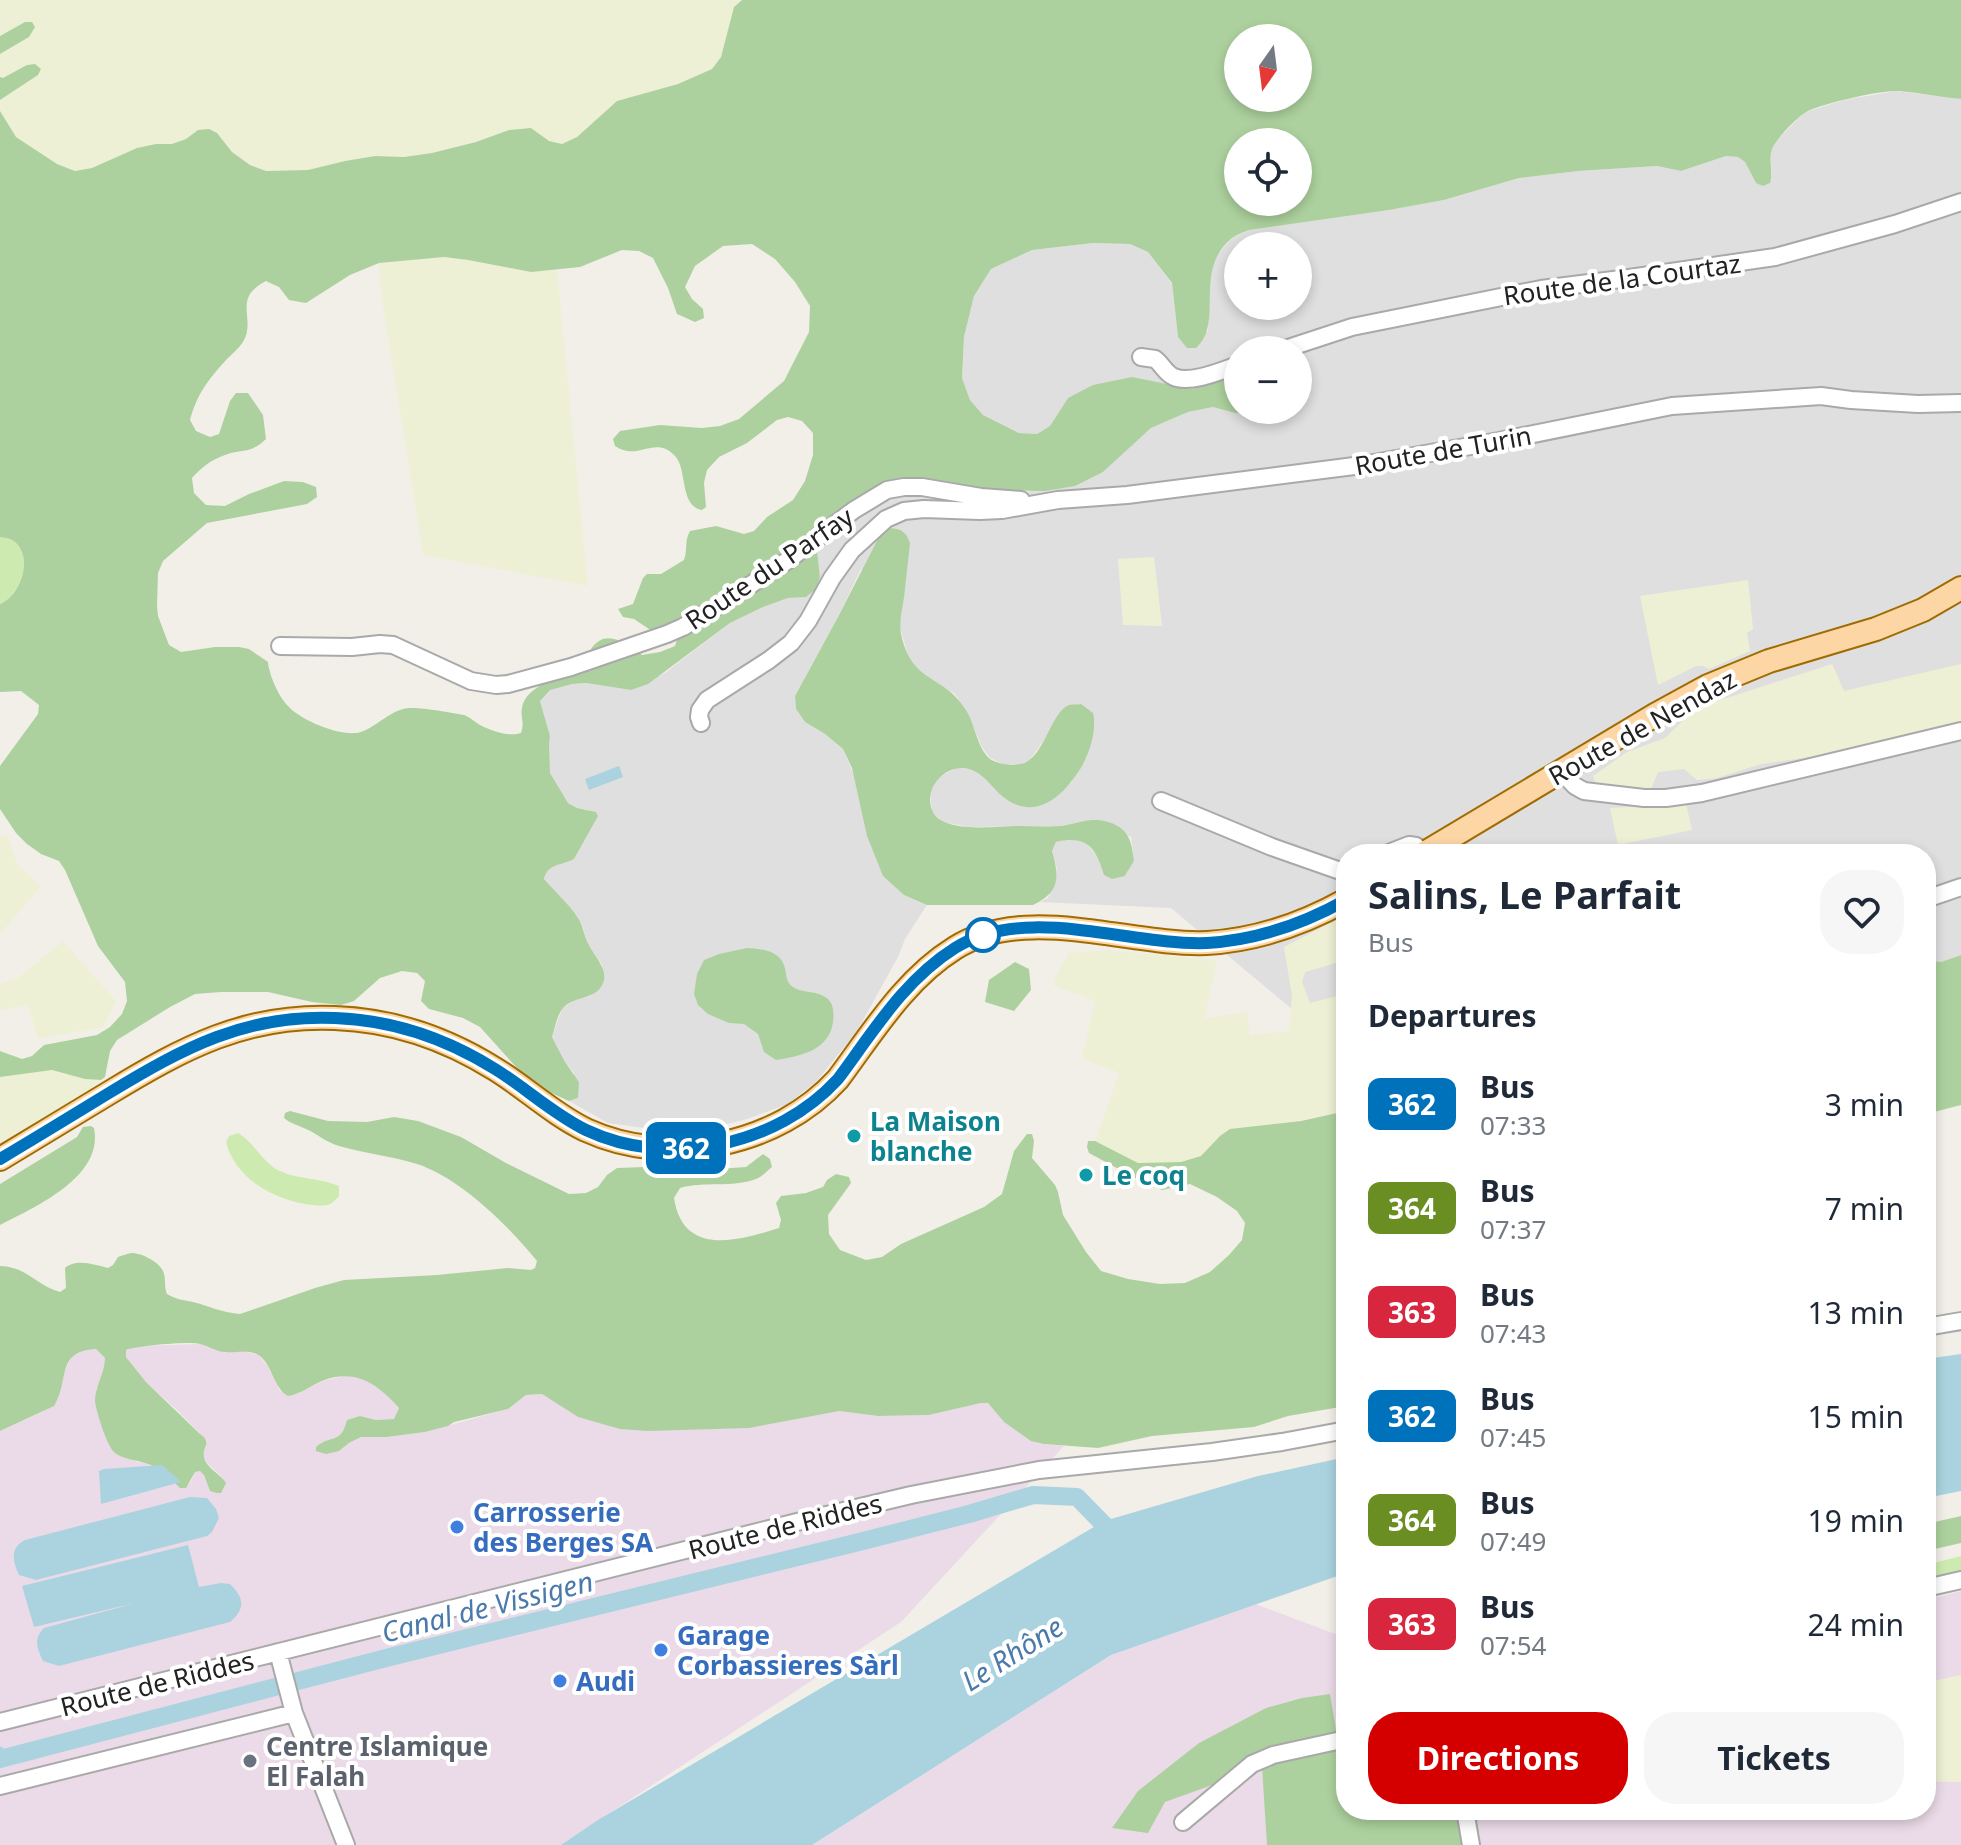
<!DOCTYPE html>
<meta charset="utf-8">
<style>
:root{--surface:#fff;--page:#f6f6f7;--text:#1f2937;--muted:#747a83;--accent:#d40000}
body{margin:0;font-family:"Noto Sans",sans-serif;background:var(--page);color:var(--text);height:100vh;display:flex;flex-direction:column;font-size:30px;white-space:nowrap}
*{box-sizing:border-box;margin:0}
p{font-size:26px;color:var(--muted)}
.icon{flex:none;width:44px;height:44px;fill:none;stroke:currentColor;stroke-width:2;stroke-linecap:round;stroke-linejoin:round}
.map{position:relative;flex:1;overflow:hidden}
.details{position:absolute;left:1336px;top:844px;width:600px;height:976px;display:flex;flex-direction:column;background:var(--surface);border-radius:32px;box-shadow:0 4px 12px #0003}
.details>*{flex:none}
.badge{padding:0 16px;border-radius:12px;font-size:28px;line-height:52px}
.needle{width:52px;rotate:194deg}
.tools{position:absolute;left:1224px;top:24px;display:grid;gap:16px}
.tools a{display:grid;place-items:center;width:88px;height:88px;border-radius:50%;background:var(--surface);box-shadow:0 4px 12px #0003;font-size:40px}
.map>.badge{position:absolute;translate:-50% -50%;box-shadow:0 0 0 4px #fff}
h2{padding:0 32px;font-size:30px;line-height:72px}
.round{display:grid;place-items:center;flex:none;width:84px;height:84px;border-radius:32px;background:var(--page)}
.overview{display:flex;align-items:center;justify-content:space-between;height:136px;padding:0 32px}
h1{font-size:38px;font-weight:700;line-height:60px}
.primary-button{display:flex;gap:16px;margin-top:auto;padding:16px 32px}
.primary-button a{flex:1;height:92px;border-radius:32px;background:var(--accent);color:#fff;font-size:32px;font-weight:700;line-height:92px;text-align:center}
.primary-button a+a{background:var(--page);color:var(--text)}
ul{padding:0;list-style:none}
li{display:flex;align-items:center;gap:24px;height:104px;padding:0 32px}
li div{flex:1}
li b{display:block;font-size:30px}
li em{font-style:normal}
li .badge{min-width:88px;font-weight:700;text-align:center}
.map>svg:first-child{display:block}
.residential{fill:#e0dfdf;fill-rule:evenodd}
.industrial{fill:#ebdbe8}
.farmland{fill:#eef0d5}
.grass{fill:#cdebb0}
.forest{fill:#add19e;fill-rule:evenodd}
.water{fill:#aad3df}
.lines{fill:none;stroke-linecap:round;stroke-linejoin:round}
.stream{stroke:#aad3df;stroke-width:5}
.canal{stroke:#aad3df;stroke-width:18}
.minor-casing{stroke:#a9a9a9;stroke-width:20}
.major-casing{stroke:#a06b00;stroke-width:26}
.minor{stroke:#fff;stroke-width:16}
.major{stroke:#fcd6a4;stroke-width:22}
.line-casing{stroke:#fff;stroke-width:18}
.line{stroke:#0072bc;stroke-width:12}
.stop-dot{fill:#fff;stroke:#0072bc;stroke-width:4}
.culture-dot{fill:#0f9aa8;stroke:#fff;stroke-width:3}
.shop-dot{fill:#3f7fe0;stroke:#fff;stroke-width:3}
.worship-dot{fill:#6b7280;stroke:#fff;stroke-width:3}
.labels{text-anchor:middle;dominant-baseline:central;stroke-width:8;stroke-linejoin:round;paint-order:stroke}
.street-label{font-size:26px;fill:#222;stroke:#fff}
.culture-label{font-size:26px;font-weight:bold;fill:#0d838f;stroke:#fff;text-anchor:start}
.shop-label{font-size:26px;font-weight:bold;fill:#366cbe;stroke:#fff;text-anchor:start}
.worship-label{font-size:26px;font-weight:bold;fill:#5b616d;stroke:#fff;text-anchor:start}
.water-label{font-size:28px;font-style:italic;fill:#4a7aab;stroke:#fff}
</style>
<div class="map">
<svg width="1961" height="1845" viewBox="0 0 1961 1845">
<rect width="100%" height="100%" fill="#f2efe9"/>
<path class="residential" d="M1896 91 1961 99V955L1941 962 1926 960V854H1346V1013L1305 1020 1171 908 1040 902 1048 898 1057 869 1052 851 1056 842 1073 838 1087 844 1099 859 1125 875 1134 859 1131 837 1096 819 1061 826 969 827 942 822 932 811 930 793 936 779 958 767 971 769 985 778 1009 801 1071 783 1087 756 1095 721 1059 713 1047 736 1029 761 1019 764H1003L990 758 982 747 967 712 955 694 921 674 909 660 899 623 904 599 861 569 838 617 795 696 796 709 805 722 825 734 843 749 904 895 927 905 905 939 898 957 857 1031 817 1081 788 1104 747 1119 687 1134 608 1123 569 1101 578 1098 574 1073 565 1062 552 1037 562 1009 574 1000 591 996 602 965 587 943 583 927 576 915 544 880 546 871 551 867 574 859 583 841 589 810 577 808 568 803 549 773V745L550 736 540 701 550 689 572 684 586 683 631 690 665 673 730 623 763 607 788 598 806 596 820 577 815 532 818 527 828 520 897 496 978 490 1026 492 1103 472 1151 428 1188 412 1213 407 1235 413 1261 415 1269 410H1298V350H1238V376L1192 389 1171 386 1068 398 1050 426 1037 434 1019 433 983 415 970 400 962 378 964 337 974 296 991 269 1032 250 1093 243 1130 244 1148 252 1172 284 1178 337 1208 331 1209 287 1214 258 1232 238 1249 230 1389 210 1444 200 1519 178 1578 171 1657 166 1681 171 1726 156 1738 157 1745 162 1756 183 1772 176 1770 154 1775 142 1802 115 1809 111 1844 100ZM1238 246H1298V306H1238Z"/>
<path class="industrial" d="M200 1344 211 1349 226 1353 241 1351 259 1355 268 1367 280 1391 297 1394 323 1381 348 1375 365 1379 385 1393 399 1408 395 1419 376 1420 360 1416 339 1438 321 1443 339 1451 349 1443 361 1437H387L425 1432 508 1409 526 1395 542 1394 578 1417 803 1416 839 1411 878 1416 929 1415 981 1403H988L1004 1422 1044 1444 1064 1446 901 1622 561 1845H0V1431L42 1412 58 1398 63 1376 71 1357 80 1350 96 1349 105 1358V1368L96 1390 137 1462 146 1463 168 1476 190 1483 195 1472 200 1471 204 1474 210 1491 223 1478 207 1463 203 1456 207 1441 177 1410 146 1382 126 1357V1350L137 1346Z
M1961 1591V1675L1934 1681 1926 1650V1600Z
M1255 1604 1346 1638V1810H1926V1781L1961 1782V1845H812L1111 1655Z"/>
<path class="farmland" d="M0 0H742L734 7 721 58 712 69 678 84 617 101 577 137 561 145 549 141 531 129 509 130 476 142 432 153 404 157 375 156 345 161 308 170 266 171 250 165 232 152 217 133 198 130 187 139 172 144H156L92 168 75 171 57 164 16 137 0 111V99L38 75 27 65 17 72 3 78 0 77V54L12 48 25 22 0 36Z
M444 257 468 260 531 272 557 269 588 586 423 555 380 287 379 263Z
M1154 557 1162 626 1123 625 1118 559Z
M1748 580 1753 629 1747 633 1750 651 1709 669 1703 666H1696L1658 685 1640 596Z
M1832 664 1844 691 1961 664V725L1811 757 1761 764 1717 778 1697 780 1684 769 1658 772 1651 789 1596 784 1593 776 1627 752 1665 738 1696 708Z
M1686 804 1692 830 1618 845 1610 808Z
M7 835 18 865 41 887 0 934V837Z
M1346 915V960L1305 972 1302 982 1310 1003 1346 994V1111L1220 1136 1201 1156 1181 1162 1138 1163 1095 1141 1119 1073 1082 1058 1095 1001 1054 986 1055 978 1069 953 1110 950 1217 960 1205 1018 1247 1012 1250 1035 1289 1031 1292 996 1284 947Z
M63 941 116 1001 103 1027 38 1039 28 1005 0 1010V984L18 978Z
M52 1070 85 1079 101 1080 94 1086 0 1147V1077Z
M1926 1650 1935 1681 1961 1675V1782L1926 1781Z"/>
<path class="grass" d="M0 537C6 538 13 539 17 544 33 560 19 597 0 604Z
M238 1133C255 1143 259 1158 276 1169 296 1180 318 1177 339 1186V1196C339 1197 331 1204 330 1204 323 1207 313 1205 305 1204 272 1198 235 1178 226 1142L229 1136Z
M1961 1556V1577L1926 1585V1565Z"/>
<path class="forest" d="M742 0H1961V99C1940 97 1920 93 1899 91 1880 90 1825 103 1808 111 1798 116 1778 137 1773 147 1767 158 1774 171 1770 183L1763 186 1756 183 1745 162 1738 157 1726 156 1681 171 1657 166 1578 171 1519 178 1444 200 1389 210 1249 230C1244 232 1236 235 1232 238 1192 270 1225 323 1196 348H1187L1178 337 1172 283 1148 252 1130 244 1093 243 1032 250 991 269 974 296 964 337 962 378 970 400 983 415 1019 433 1037 434 1050 426 1068 398 1093 385 1132 377 1192 389 1238 376V410H1269L1261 415 1235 413 1213 407 1188 412 1151 428 1103 472 1075 486 1045 491 978 490 897 496 828 520 818 527 815 532 820 577 816 589 806 597 788 598 763 607 730 623 648 684 631 690 586 683 572 684 550 690 540 701 550 736 549 745 550 773 568 803 577 808 596 812 598 816 574 859C561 866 548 863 544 879 555 892 569 904 578 918 584 927 584 938 590 947 596 958 611 973 601 987 592 1000 574 996 563 1008 557 1015 555 1028 552 1037L565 1062 579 1082 578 1098 569 1101 547 1091 526 1078 480 1027 463 1018 429 1009 421 1001 425 981 417 973 402 971 380 978 354 1001 341 1005 312 1002 268 992H221L195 994 170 1007 117 1040 110 1051 105 1077 101 1080 85 1079 52 1070 0 1077V1051L22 1059 32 1056 44 1045 97 1035 110 1027 122 1014 127 1001 125 982 98 946 65 870 59 861 41 854 27 844 16 833 0 809V766L38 714 39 705 21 691 0 692V604C19 597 33 561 17 544 13 539 6 538 0 537V111L16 137 57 164 75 171 92 168 137 148 156 144H172L186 139 198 130 209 129 217 133 232 152 250 165 266 171 308 170 345 161 375 156 404 157 432 153 476 142 509 130 531 128 549 141 562 144 577 137 617 101 678 84 712 69 721 57 734 7ZM1238 38H1298V98H1238ZM1238 142H1298V202H1238ZM752 244 775 259 795 282 810 306 809 332 784 381 739 419 720 426 702 428 660 425 620 431 613 439 615 446C638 462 655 434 675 456 688 470 679 506 702 510L706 507 704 483 707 470 719 457 747 443 777 420 788 417 802 421 813 433V455L805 481 793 500 767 517 754 531 744 534 716 526 690 531C684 541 688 549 684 560L661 574H647L643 578 633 604 618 609 623 617 634 619 649 629 675 634 677 639 675 646 660 652 642 655C626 644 606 627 591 649 588 654 586 662 584 668 565 675 525 685 522 708 520 718 525 721 521 733 508 737 492 731 480 725 475 722 470 717 464 715 455 713 419 707 410 708 391 709 378 726 361 732 342 738 300 720 288 706 279 697 269 675 268 662L249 649 239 647H215L181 652 169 645 158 616 157 606 158 573 163 561 207 523 307 504 317 497 316 487 303 482 284 481 249 494 225 506 206 505 194 493 192 478C202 467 211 460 225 455 244 448 249 455 266 439L263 415 248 393H236L230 401 219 434 210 437 196 431 190 420C197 394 208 380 226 360 231 355 239 348 243 342 257 318 231 299 266 281L279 287 289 300 306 303 350 275 379 263 444 257 468 260 531 272 580 267 622 250 639 251 653 258 668 288 677 314 695 322 704 318 703 309 692 299 685 287 695 266 723 246Z
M25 22H32L35 27 29 37 0 54V36Z
M35 64 41 69 38 75 0 100V77L3 78 27 65Z
M887 528C900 528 906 531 910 543 908 561 906 580 904 598 902 611 899 621 901 634 912 685 943 673 966 710 975 724 977 748 990 759 998 764 1011 766 1020 764 1044 761 1050 712 1069 705 1073 704 1077 705 1081 704L1093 713C1097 729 1090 752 1082 766 1067 791 1041 820 1009 801 995 793 987 776 972 770 948 760 921 788 933 812 944 834 999 826 1020 826 1034 826 1048 827 1062 826 1074 824 1087 819 1098 820 1116 822 1129 830 1132 848 1132 849 1134 859 1134 860 1133 864 1127 871 1125 876L1112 879 1104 875C1096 847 1086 835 1056 842L1052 851C1060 878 1059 893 1033 905H927L904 895 883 876 867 836 852 768 843 749 825 734 805 722 796 709 795 696 838 617 880 535Z
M747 948C761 949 778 950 784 965 787 973 785 982 793 987 804 994 818 990 828 999 834 1005 834 1014 833 1022 829 1051 800 1056 776 1060L764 1052 758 1034 744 1024 729 1023 708 1014 698 1005 694 994 697 974 704 960 719 954Z
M1961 955V1105L1926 1114V960L1941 962Z
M1015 962 1029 969 1031 990 1014 1011 985 1002 989 980Z
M290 1111 328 1121 367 1122 394 1117 418 1121 461 1137 506 1163 569 1194 586 1193 598 1187 607 1175 617 1168 644 1167 673 1172 746 1167 763 1154 770 1159 772 1167C767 1171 762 1177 756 1179 732 1188 704 1181 680 1188L674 1198C683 1257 738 1241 779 1228L781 1220 776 1203 781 1196 806 1193 823 1187 827 1180 836 1174 849 1177 851 1183 828 1215 829 1234 840 1250 866 1260 882 1257 901 1244 984 1207 1002 1194 1014 1151 1027 1134H1032L1034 1141 1032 1158 1055 1185 1058 1192 1063 1215 1086 1252 1101 1271 1128 1279 1160 1284 1185 1283 1210 1272 1229 1255 1242 1240 1245 1223 1237 1211 1217 1197 1190 1184 1162 1190 1152 1187 1089 1153 1087 1147 1088 1141H1095L1138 1163 1181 1162 1201 1156 1220 1136 1230 1129 1301 1121 1346 1111V1406L1288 1416 1254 1427 1152 1436 1098 1448 1044 1444 1031 1441 1004 1422 988 1403H981L929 1415 878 1416 839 1411 749 1428 647 1431 620 1429 578 1417 542 1394 526 1395 508 1409 454 1422 448 1426 425 1432 387 1437H361L349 1443 339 1451 326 1454 316 1451V1447C331 1434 341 1445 347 1420L360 1416 376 1420 394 1419 399 1408C377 1384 356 1368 322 1381 310 1386 301 1394 288 1396 273 1387 273 1367 260 1356 249 1348 235 1354 223 1352 215 1351 208 1346 200 1344 189 1341 137 1346 126 1350V1357L146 1382 200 1434C213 1443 202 1446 204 1457 206 1468 221 1474 226 1483L221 1493H217L210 1491 204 1475 200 1471 195 1472 186 1488H180C171 1479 159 1467 145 1463 136 1460 123 1459 115 1453 107 1447 96 1411 95 1401 95 1386 105 1373 105 1358L96 1349C55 1351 70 1381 54 1406L0 1431V1266C28 1267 35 1285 60 1292L66 1288 65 1268C77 1258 95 1265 108 1268L113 1265 118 1257C121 1256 129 1253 132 1253 142 1253 162 1263 164 1274 166 1281 164 1287 167 1294 175 1299 183 1300 193 1302 209 1306 223 1313 240 1314L315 1288 344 1280 437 1275 508 1268 531 1270 535 1268 537 1261C509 1226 460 1178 417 1164 391 1156 364 1153 339 1146 325 1142 318 1134 306 1129 298 1125 291 1124 284 1118L285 1113Z
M91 1126 94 1128C104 1177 35 1207 0 1225V1184L77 1137 83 1127Z
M1961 1516V1543L1926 1551V1524Z
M1330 1694 1337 1736 1346 1735V1810H1457L1462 1845H1267L1262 1767 1165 1802 1148 1833 1112 1828 1138 1791 1199 1743 1266 1708 1302 1698Z"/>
<path class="water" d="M619 766 623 777 589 790 585 779Z
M1961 1354V1491L1926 1498V1359Z
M1346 1457V1573L1111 1655 812 1845H561L598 1820 1104 1521 1258 1476Z
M162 1465 181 1482 101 1504 99 1471 104 1469Z
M190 1497 207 1498 216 1509 219 1518 212 1532 207 1536 36 1580 19 1575C13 1562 9 1548 25 1540Z
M188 1545 199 1587 221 1583 230 1584C244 1597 246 1609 230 1622L59 1666 43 1661C37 1648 33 1639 44 1628L135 1603 34 1627 22 1586Z"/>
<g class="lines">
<path class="stream" d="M0 1749 10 1756"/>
<path class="canal" d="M0 1759 390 1657 855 1543 969 1514 1033 1495 1077 1497 1118 1539"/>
<g class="minor-casing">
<path id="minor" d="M1282 350 1352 327 1541 289 1629 278 1775 257 1895 224 1961 202
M1141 357 1155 359C1162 364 1165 373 1174 377 1190 384 1221 371 1238 365
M280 646 352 647 380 644 393 645 471 681 496 685 508 684 571 667 667 634 683 627 715 608 787 561 854 510 887 490 904 487H922L981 497 1021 500
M701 723 699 717 700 710 707 700 769 660 791 643 808 621 832 578 852 550 886 519 904 511 924 509 980 511 1002 510 1058 500 1127 495 1362 465 1499 441 1672 406 1821 396 1851 400 1918 404 1961 403
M1561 771 1575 786 1584 791 1644 798H1666L1702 793 1961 731
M1161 801 1272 847 1346 873
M1386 854 1409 845 1416 846 1421 854
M1926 899 1961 887
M1926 1327 1961 1321
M1926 1588 1961 1580
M278 1652 294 1713 346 1845
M0 1722 797 1522 911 1495 1039 1470 1212 1452 1282 1442 1346 1430
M0 1786 294 1713
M1465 1810 1471 1845
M1183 1822 1252 1764 1273 1755 1346 1739"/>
</g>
<g class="major-casing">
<path id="major" d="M1423 854 1655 715 1708 686 1769 661 1876 629 1923 610 1961 588
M0 1159C36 1137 73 1115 109 1093 183 1048 246 1014 335 1018 392 1020 447 1039 495 1069 526 1088 553 1114 586 1130 669 1168 777 1146 838 1079 873 1032 905 979 955 948 1026 903 1129 946 1207 943 1257 940 1303 924 1346 900"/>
</g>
<use href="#minor" class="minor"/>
<use href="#major" class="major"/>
</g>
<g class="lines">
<g class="line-casing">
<path id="line" d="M0 1159C37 1137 73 1115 109 1093 183 1048 246 1014 335 1018 392 1020 447 1039 495 1069 526 1088 553 1114 586 1130 668 1169 777 1146 838 1079 873 1032 904 980 955 948 1026 903 1129 946 1207 943 1257 940 1303 924 1346 900"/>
</g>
<use href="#line" class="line"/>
</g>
<circle class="stop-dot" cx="983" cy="935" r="16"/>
<g class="culture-dot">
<circle cx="854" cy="1136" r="8"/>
<circle cx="1086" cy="1175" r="8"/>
</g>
<g class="shop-dot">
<circle cx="457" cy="1527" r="8"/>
<circle cx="661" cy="1650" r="8"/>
<circle cx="560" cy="1681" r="8"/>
</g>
<circle class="worship-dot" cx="250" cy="1761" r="8"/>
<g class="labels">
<g class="street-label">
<text transform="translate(1622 279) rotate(-8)">Route de la Courtaz</text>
<text transform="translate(1443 450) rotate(-10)">Route de Turin</text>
<text transform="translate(769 568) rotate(-34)">Route du Parfay</text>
<text transform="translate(1642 727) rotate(-29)">Route de Nendaz</text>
<text transform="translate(785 1526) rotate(-14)">Route de Riddes</text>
<text transform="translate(157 1683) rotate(-14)">Route de Riddes</text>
</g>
<g class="culture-label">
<text x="870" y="1121">La Maison<tspan x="870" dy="30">blanche</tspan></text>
<text x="1102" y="1175">Le coq</text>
</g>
<g class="shop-label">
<text x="473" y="1512">Carrosserie<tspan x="473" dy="30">des Berges SA</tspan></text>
<text x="677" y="1635">Garage<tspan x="677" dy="30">Corbassieres Sàrl</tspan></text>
<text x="576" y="1681">Audi</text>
</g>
<g class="worship-label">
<text x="266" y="1746">Centre Islamique<tspan x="266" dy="30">El Falah</tspan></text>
</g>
<g class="water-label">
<text transform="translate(487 1606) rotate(-14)">Canal de Vissigen</text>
<text transform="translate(1012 1653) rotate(-32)">Le Rhône</text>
</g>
</g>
</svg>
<div class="tools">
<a><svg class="needle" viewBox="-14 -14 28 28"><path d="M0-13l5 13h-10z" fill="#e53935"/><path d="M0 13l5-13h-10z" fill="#747a83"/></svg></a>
<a><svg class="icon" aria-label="locate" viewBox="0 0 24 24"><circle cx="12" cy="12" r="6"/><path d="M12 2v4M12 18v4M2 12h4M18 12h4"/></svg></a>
<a>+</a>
<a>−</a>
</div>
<b class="badge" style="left:686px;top:1148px;background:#0072bc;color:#fff">362</b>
<section class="details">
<div class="overview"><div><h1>Salins, Le Parfait</h1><p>Bus</p></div><a class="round"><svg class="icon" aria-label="heart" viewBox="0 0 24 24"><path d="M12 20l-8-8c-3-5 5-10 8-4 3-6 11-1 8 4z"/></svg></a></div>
<h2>Departures</h2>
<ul>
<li><span class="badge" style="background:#0072bc;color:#fff">362</span><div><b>Bus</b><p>07:33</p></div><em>3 min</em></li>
<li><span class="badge" style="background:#6b8e23;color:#fff">364</span><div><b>Bus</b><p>07:37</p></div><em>7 min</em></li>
<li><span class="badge" style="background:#d7263d;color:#fff">363</span><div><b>Bus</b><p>07:43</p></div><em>13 min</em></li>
<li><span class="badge" style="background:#0072bc;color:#fff">362</span><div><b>Bus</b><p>07:45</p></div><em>15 min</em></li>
<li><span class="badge" style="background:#6b8e23;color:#fff">364</span><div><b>Bus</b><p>07:49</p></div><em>19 min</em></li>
<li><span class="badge" style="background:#d7263d;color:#fff">363</span><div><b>Bus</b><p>07:54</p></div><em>24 min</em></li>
</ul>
<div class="primary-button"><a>Directions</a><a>Tickets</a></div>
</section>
</div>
